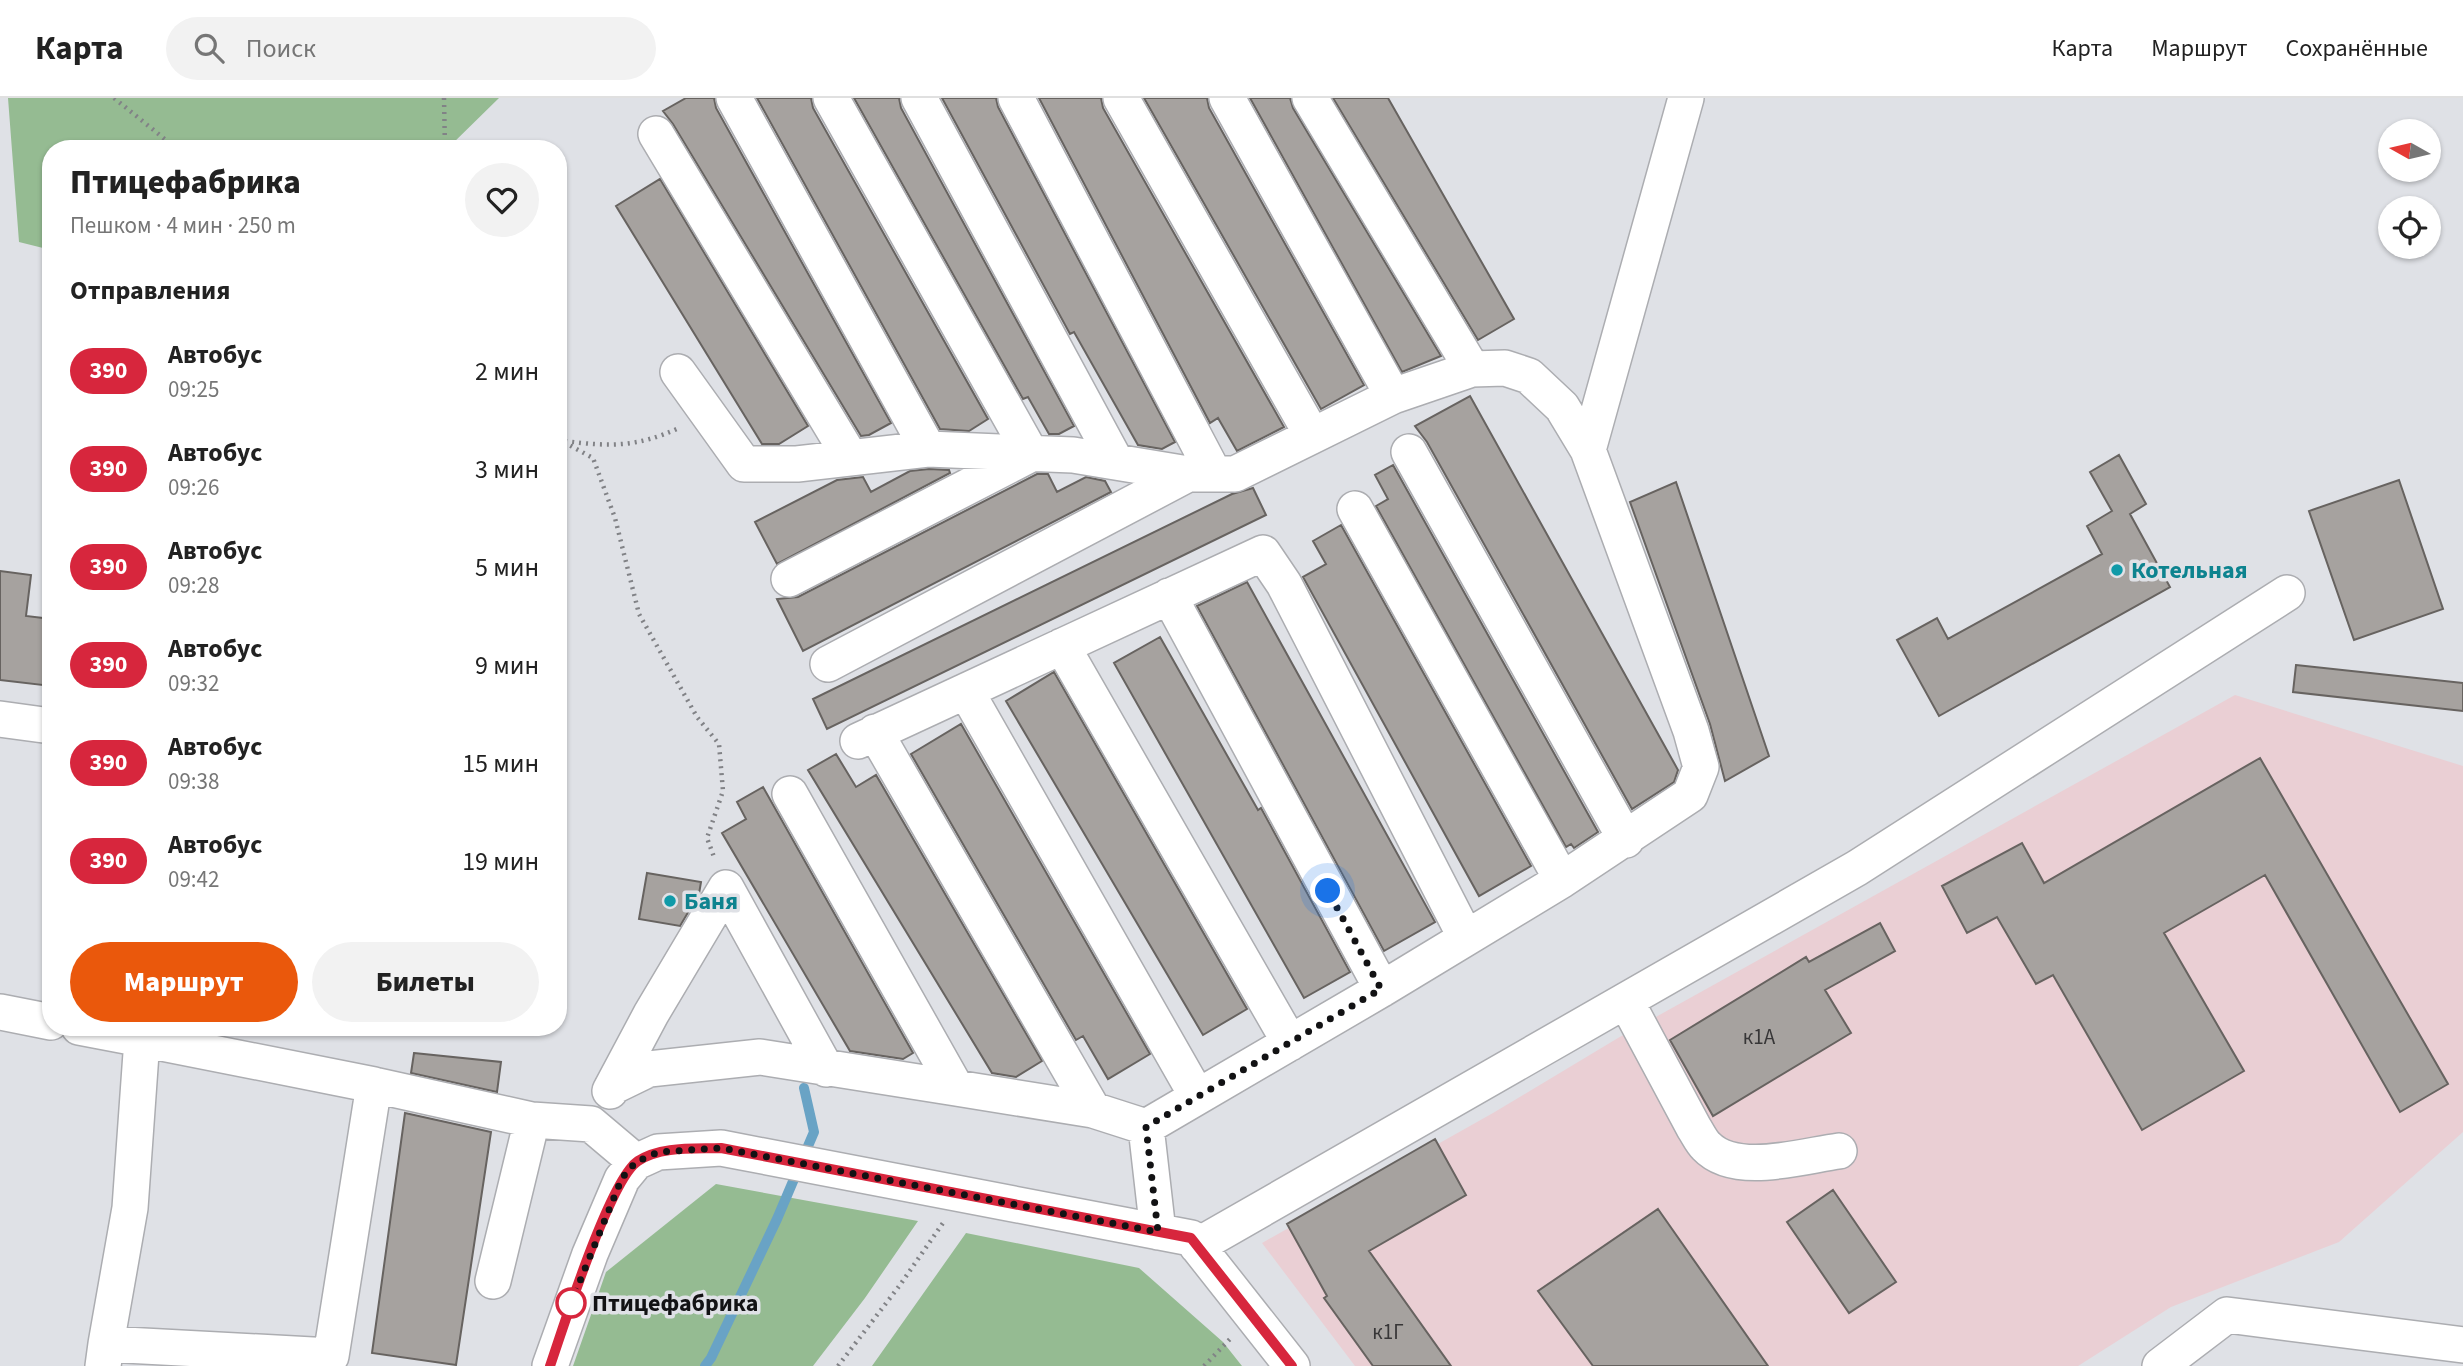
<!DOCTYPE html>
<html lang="ru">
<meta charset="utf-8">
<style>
:root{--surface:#fff;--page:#f2f2f2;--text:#222;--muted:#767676;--line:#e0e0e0;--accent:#ea580c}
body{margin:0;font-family:"Source Sans 3",sans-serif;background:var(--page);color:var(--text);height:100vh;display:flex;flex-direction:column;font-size:26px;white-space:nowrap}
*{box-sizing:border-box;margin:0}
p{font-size:23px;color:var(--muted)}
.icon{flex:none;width:38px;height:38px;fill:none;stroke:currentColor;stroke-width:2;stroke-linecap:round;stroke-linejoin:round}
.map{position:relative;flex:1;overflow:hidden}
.sheet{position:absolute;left:42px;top:42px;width:525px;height:896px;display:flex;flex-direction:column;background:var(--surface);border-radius:28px;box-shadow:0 2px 5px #0004}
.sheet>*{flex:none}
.badge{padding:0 14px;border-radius:23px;font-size:24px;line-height:46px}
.needle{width:46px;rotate:278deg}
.tools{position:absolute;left:2378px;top:21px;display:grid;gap:14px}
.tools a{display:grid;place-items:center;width:63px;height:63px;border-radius:50%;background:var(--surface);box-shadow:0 2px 5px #0004;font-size:35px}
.you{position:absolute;width:35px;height:35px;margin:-18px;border:5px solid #fff;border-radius:50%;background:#1a73e8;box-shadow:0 0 0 10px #1a73e833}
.map>.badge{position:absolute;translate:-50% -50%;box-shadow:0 0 0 4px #fff}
h2{padding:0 28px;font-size:26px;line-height:63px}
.round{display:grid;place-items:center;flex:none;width:74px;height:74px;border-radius:37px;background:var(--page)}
.headline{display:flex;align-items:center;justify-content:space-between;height:119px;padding:0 28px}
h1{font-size:33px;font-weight:800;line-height:52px}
.button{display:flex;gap:14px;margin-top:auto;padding:14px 28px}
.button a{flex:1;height:80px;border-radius:42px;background:var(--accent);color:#fff;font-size:28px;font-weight:800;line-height:80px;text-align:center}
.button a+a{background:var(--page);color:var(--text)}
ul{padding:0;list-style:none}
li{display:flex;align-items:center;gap:21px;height:98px;padding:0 28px}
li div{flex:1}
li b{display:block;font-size:26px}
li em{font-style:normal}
li .badge{min-width:77px;font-weight:700;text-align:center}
header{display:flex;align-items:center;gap:42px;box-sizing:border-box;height:98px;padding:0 35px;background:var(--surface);border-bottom:2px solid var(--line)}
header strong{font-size:33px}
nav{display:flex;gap:38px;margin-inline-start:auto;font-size:24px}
.search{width:490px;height:63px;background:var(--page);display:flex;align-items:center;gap:18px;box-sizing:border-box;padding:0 24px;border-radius:38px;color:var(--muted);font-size:26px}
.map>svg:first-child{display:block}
.commercial{fill:#eacfd4}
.green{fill:#95bb92}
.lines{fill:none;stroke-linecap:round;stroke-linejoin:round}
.stream{stroke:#69a3c5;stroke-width:10}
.building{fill:#a6a29f;stroke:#676360;stroke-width:2}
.minor-casing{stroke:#acadb1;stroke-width:38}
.path{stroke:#818286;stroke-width:4.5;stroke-dasharray:2 5;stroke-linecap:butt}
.minor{stroke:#fff;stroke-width:35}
.line-casing{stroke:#fff;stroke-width:16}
.line{stroke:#d7263d;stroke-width:10}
.walk{stroke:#121214;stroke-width:7;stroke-dasharray:0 12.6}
.culture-dot{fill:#0f9aa8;stroke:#dfe1e6;stroke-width:2.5}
.stop-dot{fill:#fff;stroke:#d7263d;stroke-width:3.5}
.labels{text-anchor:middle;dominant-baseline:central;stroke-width:7;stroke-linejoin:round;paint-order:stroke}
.number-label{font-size:21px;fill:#373637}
.culture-label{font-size:24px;font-weight:bold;fill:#0d838f;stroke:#dfe1e6;text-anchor:start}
.stop-label{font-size:24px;font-weight:bold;fill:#121214;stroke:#dfe1e6;text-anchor:start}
</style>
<header>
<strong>Карта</strong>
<div class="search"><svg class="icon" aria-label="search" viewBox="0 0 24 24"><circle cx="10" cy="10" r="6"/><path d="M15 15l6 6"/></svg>Поиск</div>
<nav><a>Карта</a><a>Маршрут</a><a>Сохранённые</a></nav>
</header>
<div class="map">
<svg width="2463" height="1268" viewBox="0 0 2463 1268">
<rect width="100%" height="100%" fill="#dfe1e6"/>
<path class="commercial" d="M2235 597 2463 668V1034L2339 1144 2171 1209 2078 1268H1355L1262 1145 1493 1015 1618 940Z"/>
<path class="green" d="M8 0H499L447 51H51V152L19 144Z
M716 1086 918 1123 865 1200 813 1268H573L606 1174Z
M966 1135 1139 1170 1223 1244 1242 1268H872Z"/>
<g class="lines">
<path class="stream" d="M705 1268 711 1260 777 1121 814 1034 804 990"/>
</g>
<path class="building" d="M686 0H714L716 10 891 325 869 337 861 338 673 26 663 13Z
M757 0H811L813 10 988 321 969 333 940 331Z
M854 0H899L901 10 1074 328 1059 336H1049L1028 299 1023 301Z
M942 0H996L998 9 1175 344 1162 351 1138 347 1074 234 1070 236Z
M1039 0H1101L1103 10 1284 329 1237 353 1218 320 1210 325Z
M1144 0H1207L1209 10 1364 287 1321 311Z
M1250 0H1290L1293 10 1441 258 1402 274Z
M1333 0H1388L1514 221 1478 242Z
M660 81 808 328 779 346H762L616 108Z
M1470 298 1678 672 1674 684 1632 711 1427 344 1415 328Z
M2119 357 2146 406 2130 416 2170 489 1939 618 1897 542 1937 520 1948 541 2102 456 2087 428 2112 413 2090 374Z
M1393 367 1598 734 1574 750 1571 746 1566 749 1376 408 1388 401 1375 377Z
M929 371 949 372 950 375 777 466 755 424 837 382 863 379 871 394 910 373Z
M1037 376H1048L1057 394 1086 379 1105 383 1111 394 803 553 777 501 798 499Z
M2399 382 2443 511 2354 542 2309 413Z
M1676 384 1769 658 1725 683 1710 626 1630 404Z
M1253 390 1266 417 827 631 813 601 1232 396Z
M1341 427 1531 768 1479 798 1303 479 1326 466 1313 443Z
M0 473 31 477 26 518 51 521V588L0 582Z
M1247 484 1435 824 1384 853 1197 508Z
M1160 539 1258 712 1261 710 1350 874 1304 900 1114 565Z
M2296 567 2463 585V613L2293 594Z
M1054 574 1247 911 1203 937 1006 603Z
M961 626 1150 956 1108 981 1083 938 1076 942 911 656Z
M836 656 856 689 876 677 1042 963 1016 979 992 975 808 672Z
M2260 660 2448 986 2400 1014 2265 777 2164 835 2244 973 2142 1032 2053 877 2036 886 1997 819 1967 835 1942 788 2022 745 2044 785Z
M763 689 913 955 903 961 850 953 722 735 746 721 737 704Z
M647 775 701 784 699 796 680 828 639 821Z
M1880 825 1895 853 1825 892 1851 935 1713 1018 1670 942 1806 859 1809 864Z
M414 955 501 964 497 994 411 975Z
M405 1015 491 1034 456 1267 372 1255Z
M1435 1041 1466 1097 1369 1153 1451 1268H1373L1324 1200 1327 1198 1287 1126Z
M1833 1092 1896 1184 1849 1215 1787 1124Z
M1658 1111 1768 1268H1593L1538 1193Z"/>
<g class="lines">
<g class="minor-casing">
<path id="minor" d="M734 0 928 351
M919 0 1116 364
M1016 0 1213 374
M1121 0 1312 337
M1227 0 1393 298
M1310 0 1472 271
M656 36 850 359
M678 274 744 366H797L928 351 1073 357 1188 376H1235L1393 298 1472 271 1505 270 1529 278 1562 309 1588 352
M1409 354 1626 742
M1355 411 1562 782
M789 481 1031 356 831 0
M1169 498 1382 891
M1062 548 1290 945
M828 566 1188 376
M966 593 1197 998
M0 621 51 628
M875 634 1093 1012
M858 643 1263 455 1284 486 1466 840
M790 696 956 990 1093 1012 1146 1029
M726 790 826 971
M1626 903 1694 1030C1698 1036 1701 1043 1706 1048 1735 1079 1802 1058 1839 1053
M0 914 51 924
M79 929 142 941 130 1110 106 1246
M374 987 532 1022
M612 989 649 971 760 959 956 990
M610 993 651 916 726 790
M1158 1134 1146 1029 1382 891 1562 782 1690 697 1701 669 1691 633 1588 352 1686 0
M1197 1148 1857 770 2287 495
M493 1183 532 1022 591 1026 636 1064
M103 1268 106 1246 331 1258 374 987 142 941 148 929
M550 1268 590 1156 622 1081 636 1064 658 1054 721 1050 1191 1140 1292 1268
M2160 1268 2227 1217 2463 1247"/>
</g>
<path class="path" d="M114 0 177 51
M444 0 445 51
M558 341 593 360 615 420 639 516 697 619 719 646 723 693 707 740 714 759
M565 343C611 349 637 349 679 330
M838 1268 900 1187 943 1125
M1204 1268 1230 1241"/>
<use href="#minor" class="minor"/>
</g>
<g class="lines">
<g class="line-casing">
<path id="line" d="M550 1268C563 1230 610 1081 638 1063 661 1048 694 1051 721 1050L1191 1140 1292 1268"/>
</g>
<use href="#line" class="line"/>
<path class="walk" d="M571 1205 622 1080 636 1064 658 1054 721 1050 1158 1134 1146 1029 1381 891 1328 793"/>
</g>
<g class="culture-dot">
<circle cx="2117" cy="472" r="7"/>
<circle cx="670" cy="803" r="7"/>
</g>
<circle class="stop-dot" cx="571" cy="1205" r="14"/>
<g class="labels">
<g class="number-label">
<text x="1759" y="939">к1А</text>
<text x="1388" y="1234">к1Г</text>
</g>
<g class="culture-label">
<text x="2131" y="472">Котельная</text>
<text x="684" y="803">Баня</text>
</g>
<g class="stop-label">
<text x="592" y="1205">Птицефабрика</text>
</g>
</g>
</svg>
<div class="tools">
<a><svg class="needle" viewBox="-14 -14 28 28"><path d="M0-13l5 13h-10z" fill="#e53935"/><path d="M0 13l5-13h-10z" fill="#767676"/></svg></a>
<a><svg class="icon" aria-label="locate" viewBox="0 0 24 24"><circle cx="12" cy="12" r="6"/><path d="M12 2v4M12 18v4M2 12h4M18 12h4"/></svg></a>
</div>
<div class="you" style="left:1328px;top:793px"></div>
<section class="sheet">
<div class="headline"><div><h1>Птицефабрика</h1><p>Пешком · 4 мин · 250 m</p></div><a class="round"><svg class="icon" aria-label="heart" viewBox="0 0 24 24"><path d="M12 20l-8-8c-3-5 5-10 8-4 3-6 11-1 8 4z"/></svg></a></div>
<h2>Отправления</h2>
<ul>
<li><span class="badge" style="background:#d7263d;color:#fff">390</span><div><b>Автобус</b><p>09:25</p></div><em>2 мин</em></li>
<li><span class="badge" style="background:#d7263d;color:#fff">390</span><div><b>Автобус</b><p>09:26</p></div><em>3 мин</em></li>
<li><span class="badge" style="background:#d7263d;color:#fff">390</span><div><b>Автобус</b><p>09:28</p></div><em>5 мин</em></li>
<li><span class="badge" style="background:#d7263d;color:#fff">390</span><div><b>Автобус</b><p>09:32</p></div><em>9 мин</em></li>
<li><span class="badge" style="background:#d7263d;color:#fff">390</span><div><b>Автобус</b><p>09:38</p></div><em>15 мин</em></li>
<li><span class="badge" style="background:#d7263d;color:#fff">390</span><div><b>Автобус</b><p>09:42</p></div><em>19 мин</em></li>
</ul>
<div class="button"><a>Маршрут</a><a>Билеты</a></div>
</section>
</div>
